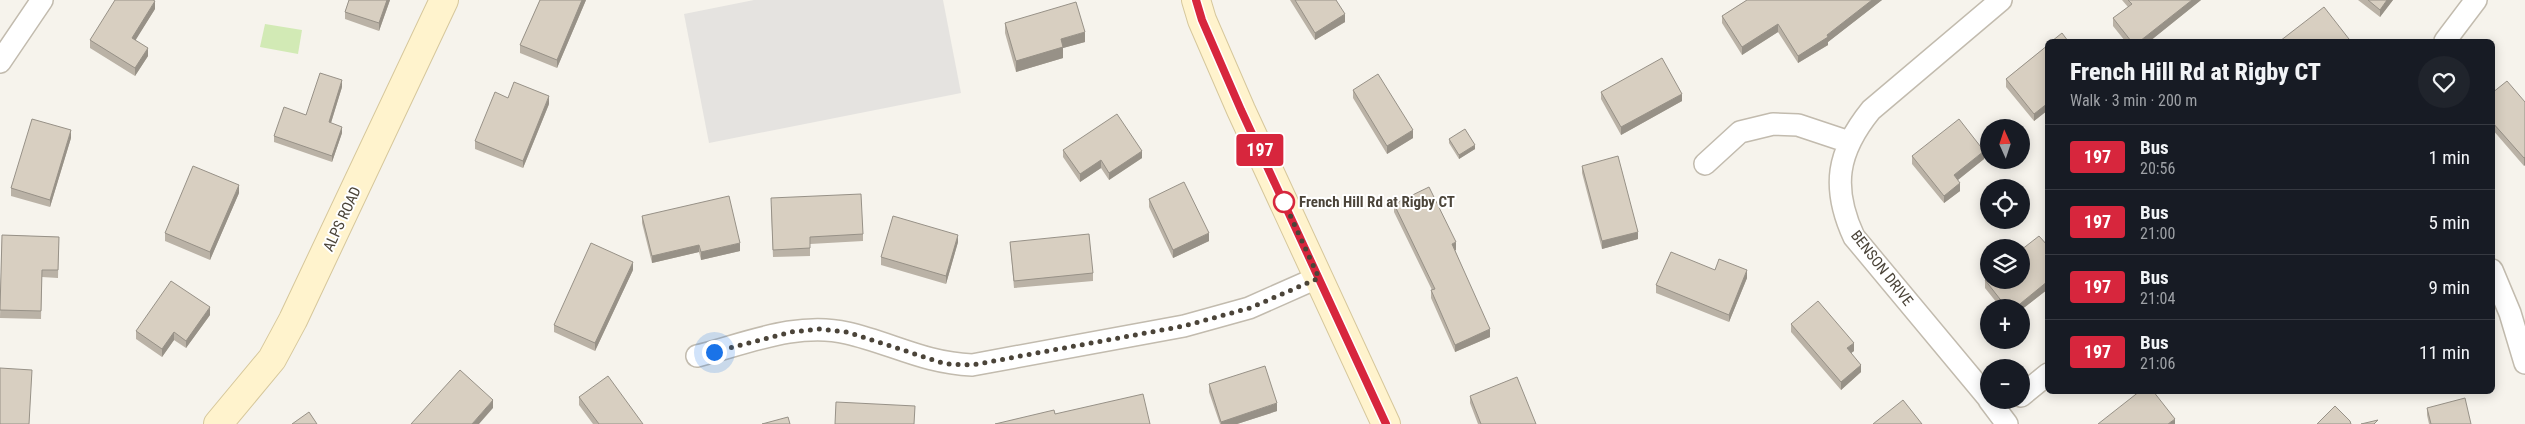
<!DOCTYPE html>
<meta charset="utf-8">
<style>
:root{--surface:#171b24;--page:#20242c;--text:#f1f3f6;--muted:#9ea1a6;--line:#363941}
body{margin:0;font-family:"Roboto Condensed",sans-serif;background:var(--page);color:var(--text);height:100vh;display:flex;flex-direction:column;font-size:19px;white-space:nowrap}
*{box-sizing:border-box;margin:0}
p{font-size:16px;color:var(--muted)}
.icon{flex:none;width:28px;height:28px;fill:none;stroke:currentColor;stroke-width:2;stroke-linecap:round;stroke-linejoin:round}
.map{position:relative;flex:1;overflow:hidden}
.side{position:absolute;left:2045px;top:39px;width:450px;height:355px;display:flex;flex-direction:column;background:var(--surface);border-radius:8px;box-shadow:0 2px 12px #0003}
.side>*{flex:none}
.badge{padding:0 10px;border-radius:4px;font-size:18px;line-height:32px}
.needle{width:32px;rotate:357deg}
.controls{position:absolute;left:1980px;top:119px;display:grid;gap:10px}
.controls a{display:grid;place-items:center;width:50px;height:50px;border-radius:50%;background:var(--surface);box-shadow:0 2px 12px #0003;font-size:25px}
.you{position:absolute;width:25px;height:25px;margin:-12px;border:4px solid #fff;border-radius:50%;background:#1a73e8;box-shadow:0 0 0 8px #1a73e833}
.map>.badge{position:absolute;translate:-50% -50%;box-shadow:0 0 0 2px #fff}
.round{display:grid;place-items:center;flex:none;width:52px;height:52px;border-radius:26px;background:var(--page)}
.overview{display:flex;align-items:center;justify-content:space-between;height:85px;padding:0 25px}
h1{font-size:24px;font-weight:800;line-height:38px}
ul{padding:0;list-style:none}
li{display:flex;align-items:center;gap:15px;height:65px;padding:0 25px;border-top:1px solid var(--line)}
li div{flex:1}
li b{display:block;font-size:19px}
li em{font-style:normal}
li .badge{min-width:55px;font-weight:700;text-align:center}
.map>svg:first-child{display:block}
.pitch{fill:#d2eab5}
.parking{fill:#e5e3e0}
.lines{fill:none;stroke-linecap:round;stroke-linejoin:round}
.street-casing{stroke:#c2bbae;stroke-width:24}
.secondary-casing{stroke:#d6c79b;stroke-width:30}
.street{stroke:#fff;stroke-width:21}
.secondary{stroke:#fff3cd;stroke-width:28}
.wall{fill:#bab2a6}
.shaded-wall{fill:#979187}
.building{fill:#d8cfc1;stroke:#979187}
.line-casing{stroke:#fff;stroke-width:11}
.line{stroke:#d7263d;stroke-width:8}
.walk{stroke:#4b4439;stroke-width:5;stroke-dasharray:0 9}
.stop-dot{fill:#fff;stroke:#d7263d;stroke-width:2.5}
.labels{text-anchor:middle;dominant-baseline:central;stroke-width:4;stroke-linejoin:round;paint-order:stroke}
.stop-label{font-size:15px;font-weight:bold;fill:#4b4439;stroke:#fff;text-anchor:start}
.street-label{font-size:15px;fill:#4b4439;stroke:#fff}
</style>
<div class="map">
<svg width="2525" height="424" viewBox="0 0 2525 424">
<rect width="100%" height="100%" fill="#f6f3ec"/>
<path class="pitch" d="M265 24 302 30 298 54 260 47Z"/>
<path class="parking" d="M754 0H943L961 93 709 143 684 14Z"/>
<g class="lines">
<g class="street-casing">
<path id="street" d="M2445 41 2476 0
M0 62 42 0
M1705 164 1740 132 1773 124 1798 125 1849 142
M2492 270 2510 313 2525 363
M697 356C745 344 798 321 847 333 891 343 924 363 972 365L1184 326 1249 308 1319 277
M2021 396 2048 374
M1989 399 1854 237C1831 187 1837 152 1871 110L2001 0
M1989 400 2007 424"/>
</g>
<g class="secondary-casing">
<path id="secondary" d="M1196 0 1202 20 1241 110 1386 424
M218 424 272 359 293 320 444 0"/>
</g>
<use href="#street" class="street"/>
<use href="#secondary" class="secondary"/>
</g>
<path class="wall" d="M349 0H390L379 31 345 19V12Z
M540 0H586L557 68 520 53V45Z
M1290 0H1336L1345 22 1315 40Z
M1747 0H1882L1828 42V45L1798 63 1778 32 1742 55 1722 23V16Z
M2122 0H2201L2150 41H2125L2113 26V18L2128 7Z
M2358 0H2393L2380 17Z
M155 9 135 40 148 56 135 76 90 48V40Z
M1005 23 1085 42 1063 48V58L1016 72 1005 33Z
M2048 45V110L2034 121 2006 87V79Z
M342 87 331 123 342 133 332 162 274 142V136L306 115Z
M1353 90 1413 138 1387 154 1353 98Z
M1601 92 1682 101 1621 135 1601 99Z
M2492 93 2525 102V165L2524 166 2492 129Z
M549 104 523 168 475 149V141Z
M71 138 50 207 11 196V188Z
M1449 139 1475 149 1459 159 1449 143Z
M1063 150 1142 158 1109 180 1101 168 1080 182 1063 157Z
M1912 156 1984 159 1958 180 1960 191 1944 203 1912 164Z
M1582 166 1638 239 1602 249 1582 173Z
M239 193 210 260 165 241V233Z
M1149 199 1209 241 1173 258 1149 207Z
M1394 204 1456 250H1455L1490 337 1455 352 1431 298V290H1432L1394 212Z
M771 206 863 234V241L810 244V256L773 257Z
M642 216 740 251 701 260 699 252 652 263 642 223Z
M2 235 59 237 58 278 42 277 41 319 0 318Z
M958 242 946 284 881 265V257Z
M1010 242 1093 273V281L1014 288Z
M2048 246V289L2021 310V308H2001L1985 288V280Z
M633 270 595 351 554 332V325Z
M1715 270 1747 278 1729 322 1656 293V285Z
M210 315 186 348 174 340 162 357 136 339V331Z
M1791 324 1854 351 1851 353 1861 372 1841 390 1791 332Z
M1209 384 1277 411 1237 424H1220L1209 392Z
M1470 396 1536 424H1478L1470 403Z
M579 397 643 424H593L579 405Z
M2427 408 2471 424H2429L2427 415Z"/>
<path class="shaded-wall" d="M387 0H390L379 31V23Z
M582 0H586L557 68V60Z
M1872 0H1882L1828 42V45L1798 63V56L1827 35Z
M2192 0H2201L2150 41H2140Z
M2387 0H2393L2380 17V10Z
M155 1V9L132 46V38Z
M1345 14V22L1315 40V33Z
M1778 24V32L1742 55V47Z
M1085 32V42L1063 48V58L1016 72V61L1061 39Z
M148 48V56L135 76V68Z
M342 80V87L329 129V122Z
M1682 94V101L1621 135V127Z
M549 96V104L523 168V161Z
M2048 103V110L2034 121V114Z
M342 127V133L332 162V156Z
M71 130V138L50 207V200Z
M1413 130V138L1387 154V146Z
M1475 145V149L1459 159V155Z
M1142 151V158L1109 180V173Z
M1984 151V159L1954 183V175Z
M2525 157V165L2524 166V158Z
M1101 160V168L1080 182V174Z
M1960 183V191L1944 203V196Z
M239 185V193L210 260V252Z
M1638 232V239L1602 249V241Z
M1209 233V241L1173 258V250Z
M958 235V242L946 284V276Z
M1456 242V250L1452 252V244Z
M740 243V251L701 260V252Z
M699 245V252L652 263V256Z
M633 262V270L595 351V343Z
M1747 270V278L1729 322V315Z
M2048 281V289L2021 310V308H2015Z
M210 307V315L186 348V341Z
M1490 329V337L1455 352V345Z
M174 332V340L162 357V349Z
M1854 343V351L1847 356V348Z
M1861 365V372L1841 390V382Z
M493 400V408L479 424H472Z
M1277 403V411L1237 424H1221V422Z
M2175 419V424H2168Z"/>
<path class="building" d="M115 0H153L155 1 132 38 148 48 135 68 90 40Z
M349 0H387L379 23 345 12Z
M540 0H582L557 60 520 45Z
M1295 0H1336L1345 14 1315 33Z
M1747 0H1872L1827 35 1828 37 1798 56 1778 24 1742 47 1722 16Z
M2128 0H2192L2140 41H2131L2113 18 2132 4Z
M2368 0H2387L2380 10Z
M1076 2 1085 32 1061 39 1063 47 1016 61 1005 23Z
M2324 7 2349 39 2346 41H2280Z
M2062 33 2068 41H2052Z
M2048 45V103L2034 114 2006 79Z
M1662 58 1682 94 1621 127 1601 92Z
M320 73 342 80 329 122 342 127 332 156 274 136 284 107 306 115Z
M1378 74 1413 130 1387 146 1353 90Z
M2507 81 2525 102V157L2524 158 2492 122V93Z
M514 82 549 96 523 161 475 141 495 92 508 98Z
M1117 114 1142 151 1109 173 1101 160 1080 174 1063 150Z
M32 119 71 130 50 200 11 188Z
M1959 119 1984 151 1954 175 1960 183 1944 196 1912 156Z
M1465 129 1475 145 1459 155 1449 139Z
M1618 156 1638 232 1602 241 1582 166Z
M193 166 239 185 210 252 165 233Z
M1184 182 1209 233 1173 250 1149 199Z
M1429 187 1456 242 1452 244 1490 329 1455 345 1431 290 1435 289 1394 204Z
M861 194 863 234 810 237V248L773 250 771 198Z
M729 196 740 243 701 252 699 245 652 256 642 216Z
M893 216 958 235 946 276 881 257Z
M1089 234 1093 273 1014 281 1010 242Z
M2 235 59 237 58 270H42L41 311 0 310Z
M2039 236 2048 246V281L2015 308H2007L1985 280 1989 277V280H2021V250Z
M591 243 633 262 595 343 554 325Z
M1671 252 1715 270 1719 259 1747 270 1729 315 1656 285Z
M171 281 210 307 186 341 174 332 162 349 136 331Z
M1818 301 1854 343 1847 348 1861 365 1841 382 1791 324Z
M1265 366 1277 403 1221 422 1209 384Z
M0 368 32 370 29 424H0Z
M460 370 493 400 472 424H411Z
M608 376 643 424H599L579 397Z
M1517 377 1536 424H1481L1470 396Z
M2140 391H2153L2175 419 2168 424H2098Z
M1143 394 1150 424H995L1054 410 1055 414Z
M2465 398 2471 424H2431L2427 408Z
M1903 400 1922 424H1873Z
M836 402 915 406 914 424H835Z
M2335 406 2350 421 2351 424H2317Z
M309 412 317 424H292Z
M788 417 790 424H762Z
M2378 420 2374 424H2361Z"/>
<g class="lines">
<g class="line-casing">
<path id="line" d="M1196 0 1202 20 1241 110 1386 424"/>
</g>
<use href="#line" class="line"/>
<path class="walk" d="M714 352 791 332 819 329 847 332 946 364 972 365 1184 326 1250 308 1319 278 1284 202"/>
</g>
<circle class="stop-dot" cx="1284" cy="202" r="10"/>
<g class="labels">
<g class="stop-label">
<text x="1299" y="202">French Hill Rd at Rigby CT</text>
</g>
<g class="street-label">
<text transform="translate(342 219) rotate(-65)">ALPS ROAD</text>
<text transform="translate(1882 268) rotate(52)">BENSON DRIVE</text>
</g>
</g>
</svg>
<div class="controls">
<a><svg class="needle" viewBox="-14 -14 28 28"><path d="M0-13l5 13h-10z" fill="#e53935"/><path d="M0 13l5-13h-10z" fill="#9ea1a6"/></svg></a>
<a><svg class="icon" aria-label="locate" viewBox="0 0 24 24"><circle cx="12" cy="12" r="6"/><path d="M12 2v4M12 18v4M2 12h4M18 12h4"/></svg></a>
<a><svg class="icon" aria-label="layers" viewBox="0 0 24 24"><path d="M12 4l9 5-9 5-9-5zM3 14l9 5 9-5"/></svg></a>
<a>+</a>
<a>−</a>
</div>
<div class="you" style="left:714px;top:352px"></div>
<b class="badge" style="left:1260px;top:150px;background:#d7263d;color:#fff">197</b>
<section class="side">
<div class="overview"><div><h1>French Hill Rd at Rigby CT</h1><p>Walk · 3 min · 200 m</p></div><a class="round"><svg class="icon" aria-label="heart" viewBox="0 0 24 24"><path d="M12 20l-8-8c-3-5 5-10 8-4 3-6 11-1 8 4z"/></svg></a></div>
<ul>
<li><span class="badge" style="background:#d7263d;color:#fff">197</span><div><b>Bus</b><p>20:56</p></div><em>1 min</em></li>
<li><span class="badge" style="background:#d7263d;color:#fff">197</span><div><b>Bus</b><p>21:00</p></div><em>5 min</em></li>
<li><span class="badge" style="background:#d7263d;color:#fff">197</span><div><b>Bus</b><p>21:04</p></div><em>9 min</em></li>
<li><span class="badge" style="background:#d7263d;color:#fff">197</span><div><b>Bus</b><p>21:06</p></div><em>11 min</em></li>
</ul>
</section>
</div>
